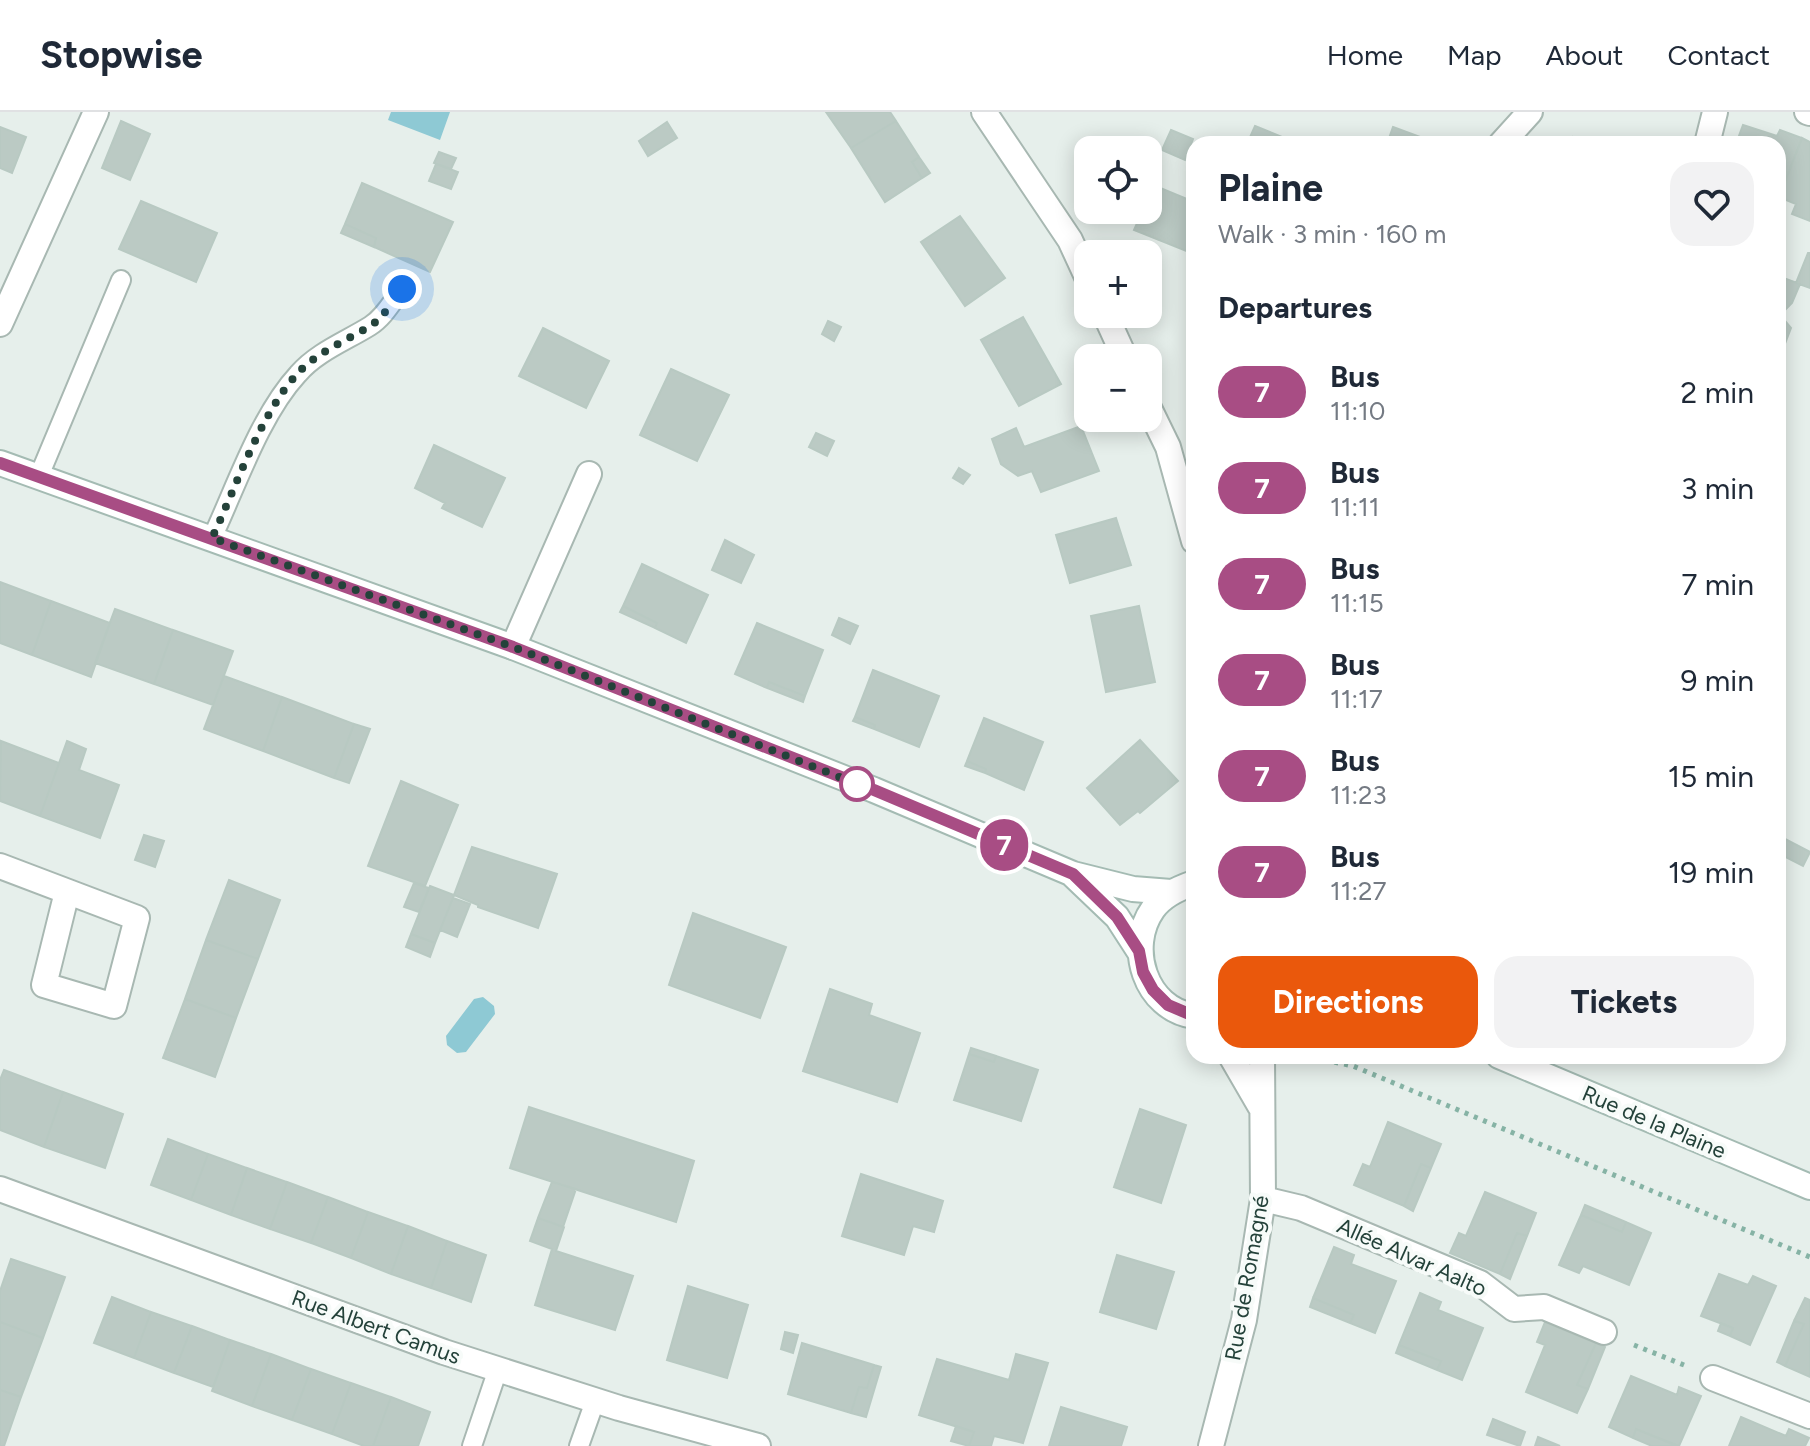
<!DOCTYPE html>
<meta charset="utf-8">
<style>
:root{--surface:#fff;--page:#f2f2f3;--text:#1f2937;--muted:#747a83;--line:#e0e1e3;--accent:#ea580c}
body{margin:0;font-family:Figtree,sans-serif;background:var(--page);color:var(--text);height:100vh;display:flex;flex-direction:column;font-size:30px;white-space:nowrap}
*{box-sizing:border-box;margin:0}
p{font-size:26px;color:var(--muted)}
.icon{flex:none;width:44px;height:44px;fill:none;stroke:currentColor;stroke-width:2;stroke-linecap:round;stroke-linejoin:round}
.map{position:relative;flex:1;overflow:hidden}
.panel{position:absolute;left:1186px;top:24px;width:600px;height:928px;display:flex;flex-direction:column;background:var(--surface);border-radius:24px;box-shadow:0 4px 20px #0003}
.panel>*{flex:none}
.badge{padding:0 16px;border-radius:26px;font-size:28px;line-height:52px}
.fabs{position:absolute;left:1074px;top:24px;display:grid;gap:16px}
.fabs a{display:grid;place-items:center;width:88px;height:88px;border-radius:16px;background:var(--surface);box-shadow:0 4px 20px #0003;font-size:40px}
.you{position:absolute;width:40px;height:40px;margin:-20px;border:6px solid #fff;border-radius:50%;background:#1a73e8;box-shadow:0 0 0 12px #1a73e833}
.map>.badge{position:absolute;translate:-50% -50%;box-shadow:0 0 0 4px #fff}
h2{padding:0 32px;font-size:30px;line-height:72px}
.round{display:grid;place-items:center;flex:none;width:84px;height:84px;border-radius:24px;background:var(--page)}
.overview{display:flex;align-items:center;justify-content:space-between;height:136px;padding:0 32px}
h1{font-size:38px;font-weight:700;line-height:60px}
.primary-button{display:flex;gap:16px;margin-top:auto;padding:16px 32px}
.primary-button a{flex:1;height:92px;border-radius:24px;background:var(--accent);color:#fff;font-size:32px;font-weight:700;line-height:92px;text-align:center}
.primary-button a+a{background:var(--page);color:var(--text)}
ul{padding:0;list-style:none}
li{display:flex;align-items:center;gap:24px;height:96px;padding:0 32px}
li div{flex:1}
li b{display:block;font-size:30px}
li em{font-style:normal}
li .badge{min-width:88px;font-weight:700;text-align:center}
header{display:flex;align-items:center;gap:48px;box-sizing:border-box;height:112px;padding:0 40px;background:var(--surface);border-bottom:2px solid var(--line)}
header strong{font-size:38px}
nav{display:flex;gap:44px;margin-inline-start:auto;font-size:28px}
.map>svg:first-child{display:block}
.water{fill:#8ec9d4}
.building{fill:#bbcac4;stroke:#b8c9c2;stroke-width:2}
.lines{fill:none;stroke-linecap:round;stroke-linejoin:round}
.lane-casing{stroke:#a8b8b2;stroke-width:22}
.street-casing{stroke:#a8b8b2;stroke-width:28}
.secondary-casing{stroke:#a4bbb3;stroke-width:28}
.path{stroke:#86b3a5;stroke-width:5;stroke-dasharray:4 6;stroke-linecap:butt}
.lane{stroke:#fff;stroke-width:18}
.street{stroke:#fff;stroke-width:24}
.secondary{stroke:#fff;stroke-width:24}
.line-casing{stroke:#fff;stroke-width:18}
.line{stroke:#a84d84;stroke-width:12}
.walk{stroke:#24423a;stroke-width:8;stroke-dasharray:0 14.4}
.stop-dot{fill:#fff;stroke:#a84d84;stroke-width:4}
.labels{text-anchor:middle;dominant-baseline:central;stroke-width:8;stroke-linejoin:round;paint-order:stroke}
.street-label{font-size:22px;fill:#24423a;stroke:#f7fbf9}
</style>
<header>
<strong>Stopwise</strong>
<nav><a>Home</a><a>Map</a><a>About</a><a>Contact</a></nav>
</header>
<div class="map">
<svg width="1810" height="1334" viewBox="0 0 1810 1334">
<rect width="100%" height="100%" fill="#e6efeb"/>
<path class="water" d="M391 0H450L440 28 388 8Z
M483 885 494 894 495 902 466 940 457 941 447 933 446 924 474 887Z"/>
<path class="building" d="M826 0H890L896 9 851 36Z
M121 9 150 22 130 68 102 56Z
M896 9 919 45 912 50 922 66 885 90 851 36Z
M667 10 677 26 648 44 639 29Z
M1743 13 1777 24 1780 18 1802 26 1781 80 1778 79V32H1736Z
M1255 14 1292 29 1291 32H1247Z
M0 15 26 25 12 61 0 56Z
M1393 15 1439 32H1387Z
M1171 18 1193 27 1185 48 1162 38Z
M1573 25 1610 31 1571 32Z
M1802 26 1810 30V109L1792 102 1796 92 1779 85Z
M439 40 456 46 451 57 434 51Z
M919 45 930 61 922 66 912 50Z
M436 52 458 60 451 77 429 69Z
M362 71 453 110 430 160 374 135 376 126 345 112Z
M1153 73 1194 90V142L1134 118 1143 98H1148V85Z
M141 89 217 121 196 170 119 137Z
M960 104 1005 166 965 194 921 130Z
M345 112 376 126 374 135 341 121Z
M1808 141H1810V176L1796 171Z
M1778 164 1800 172 1792 191 1780 203 1791 216 1778 250Z
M1023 205 1061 272 1019 294 981 228Z
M828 209 841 215 834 229 822 222Z
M543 216 609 249 586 296 519 264Z
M671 257 729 283 697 349 640 323Z
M1081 314 1099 359 1041 380 1032 359 1018 364 1001 352 992 327 1016 316 1024 335Z
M816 321 834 329 827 344 809 335Z
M434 333 505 366 482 415 442 396 445 391 415 376Z
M959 356 970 363 963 372 953 366Z
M1116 406 1131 453 1070 471 1056 423Z
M725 428 754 443 741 471 712 458Z
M642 452 708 483 686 531 655 516 657 511 623 494Z
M0 470 51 489 32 543 0 531Z
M51 489 110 511 91 565 32 543Z
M623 494 657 511 655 516 620 500Z
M1139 494 1155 570 1106 580 1091 504Z
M115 497 173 518 154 572 95 551Z
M839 506 858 514 850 532 832 523Z
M757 511 823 538 805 584 769 570 767 576 735 562Z
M173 518 233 539 213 593 154 572Z
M873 558 939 584 919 635 874 617 875 613 855 605Z
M224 564 282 585 263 639 204 617Z
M769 570 805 584 803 590 767 576Z
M282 585 354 612 334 666 263 639Z
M855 605 875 613 874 617 853 609Z
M984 606 1043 630 1024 678 985 661 986 657 967 649Z
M354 612 370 617 349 671 334 666Z
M1140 628 1178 669 1140 701 1138 699 1120 713 1087 676Z
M1 629 59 651 40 704 0 689Z
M67 629 86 637 79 658 119 673 100 726 40 704Z
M967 649 986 657 985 661 965 654Z
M401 669 458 693 425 774 368 754Z
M144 723 164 729 155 755 135 748Z
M1785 727 1810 740 1803 754 1778 741Z
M472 735 557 762 538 816 478 795V793L454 783Z
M229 768 280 788 258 847 206 828Z
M414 771 429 776 419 800 404 795Z
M430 774 454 783 435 831 411 822Z
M453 786 470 792 457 825 440 818Z
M693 801 786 835 760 906 669 873Z
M411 822 435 831 430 845 406 835Z
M206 828 258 847 236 906 185 887Z
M830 877 872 892 869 903 920 921 897 990 803 959Z
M185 887 236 906 215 965 163 946Z
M971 936 996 944 994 950 969 942Z
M969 942 994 950 996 944 1038 958 1021 1009 954 988Z
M4 958 63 980 44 1035 0 1018V968Z
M63 980 123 1002 105 1056 44 1035Z
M529 995 694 1049 676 1110 510 1056Z
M1140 997 1186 1013 1161 1091 1114 1075Z
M1388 1010 1441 1032 1431 1056 1421 1052 1404 1094 1354 1073 1363 1052 1370 1055Z
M168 1027 208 1042 191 1088 151 1073Z
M208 1042 247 1056 231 1103 191 1088Z
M1421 1052 1431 1056 1413 1099 1404 1094Z
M247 1056 287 1070 270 1117 231 1103Z
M861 1062 943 1089 934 1120 913 1114 904 1143 842 1124Z
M287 1070 328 1085 311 1131 270 1117Z
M552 1070 576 1077 563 1115 538 1106Z
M1485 1080 1536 1101 1527 1124 1517 1121 1500 1162 1450 1141 1459 1121 1466 1124Z
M328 1085 368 1100 351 1146 311 1131Z
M1585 1093 1626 1110 1622 1120 1581 1103Z
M368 1100 408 1114 391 1162 351 1146Z
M1581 1103 1622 1120 1626 1110 1651 1121 1629 1173 1583 1154 1579 1161 1559 1153Z
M538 1106 564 1115 556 1139 633 1164 615 1218 535 1193 552 1137 530 1129Z
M408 1114 447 1129 431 1176 391 1162Z
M1517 1121 1527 1124 1510 1167 1500 1162Z
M447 1129 486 1143 471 1190 431 1176Z
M1334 1135 1354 1143 1351 1152 1396 1169 1375 1221 1350 1211 1354 1203 1313 1186Z
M1117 1143 1174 1160 1156 1217 1100 1200Z
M11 1147 65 1165 43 1226 0 1210V1179Z
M1719 1162 1748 1173 1753 1164 1776 1174 1750 1233 1730 1224 1733 1216 1701 1204Z
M688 1174 748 1193 727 1266 667 1248Z
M1420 1181 1441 1190 1438 1198 1483 1216 1462 1268 1437 1258 1441 1249 1399 1233Z
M112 1185 151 1200 134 1246 94 1231Z
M1313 1186 1354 1203 1350 1211 1310 1195Z
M1805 1186 1810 1188V1265L1785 1254 1804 1212 1794 1209Z
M151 1200 192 1214 174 1261 134 1246Z
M1794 1209 1804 1212 1785 1254 1777 1250Z
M0 1210 43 1226 21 1285 0 1278Z
M1545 1210 1596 1231 1577 1273 1588 1277 1577 1301 1526 1280 1545 1233 1537 1230Z
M1721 1211 1733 1216 1730 1224 1718 1219Z
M192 1214 230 1228 213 1275 174 1261Z
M785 1220 798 1223 793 1241 781 1237Z
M230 1228 271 1242 252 1294 212 1279Z
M802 1231 874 1253 867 1276 859 1275 851 1301 788 1282Z
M1596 1231 1605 1235 1588 1277 1577 1273Z
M1399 1233 1441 1249 1437 1258 1396 1241Z
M271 1242 311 1257 292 1308 252 1294Z
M1016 1242 1048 1251 1023 1331 994 1324 991 1334H969L974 1320 919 1303 937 1247 1009 1268Z
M874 1253 881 1255 866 1305 851 1301 859 1275 867 1276Z
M311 1257 351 1271 332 1322 292 1308Z
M1631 1264 1677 1283 1679 1275 1701 1284 1679 1334 1636 1317 1633 1326 1609 1315Z
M351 1271 391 1285 373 1334H364L332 1322Z
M0 1278 21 1285 4 1334H0Z
M391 1285 430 1300 418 1334H373Z
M1061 1295 1127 1315 1121 1334H1049Z
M1741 1305 1786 1324 1789 1317 1809 1326 1805 1334H1729Z
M1493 1307 1525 1320 1520 1334 1487 1323Z
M956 1314 974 1320 969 1334 951 1329Z
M1636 1317 1677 1334H1652L1633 1326Z
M1538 1325 1560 1334H1535Z"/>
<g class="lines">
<g class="lane-casing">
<path id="lane" d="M39 364 121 168
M212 426C236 375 260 303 298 262 317 240 346 229 370 214 384 205 392 190 402 177
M472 1334 498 1257
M579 1334 595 1289"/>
</g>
<g class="street-casing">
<path id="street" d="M984 0 1070 128 1088 167
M1807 0 1810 1
M1501 32 1530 0
M1707 32 1715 0
M1105 202 1125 246
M0 212 96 0
M1148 294 1168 335 1194 429
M513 535 589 362
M0 754 137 806 114 894 44 873 67 780
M1231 944 1260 994
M0 1077 444 1240 619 1296 758 1334
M1263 1087 1301 1096 1480 1171 1514 1197 1544 1195 1604 1220
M1713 1266 1810 1304
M1211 1334 1244 1208 1263 1087 1262 944"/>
</g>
<g class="secondary-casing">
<path id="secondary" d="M0 351 513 535 874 678 1073 762 1133 777 1171 780
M1073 763 1117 805 1139 839
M1194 771C1179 776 1163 783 1153 797 1126 835 1145 897 1194 904
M1499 944 1810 1075"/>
</g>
<path class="path" d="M1305 944 1353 954 1810 1145
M1634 1233 1684 1253"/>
<use href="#lane" class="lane"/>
<use href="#street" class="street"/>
<use href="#secondary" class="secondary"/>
</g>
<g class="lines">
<g class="line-casing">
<path id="line" d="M0 351 513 535 874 678 1073 762 1117 805 1139 839 1143 860 1153 878 1168 893 1194 904"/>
</g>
<use href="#line" class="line"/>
<path class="walk" d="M402 177C392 190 384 205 370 214 346 229 317 240 297 262 260 303 236 375 212 426L513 535 857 672"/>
</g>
<circle class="stop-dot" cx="857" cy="672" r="16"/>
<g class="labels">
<g class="street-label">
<text transform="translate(1654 1010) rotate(23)">Rue de la Plaine</text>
<text transform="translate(1412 1145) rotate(24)">Allée Alvar Aalto</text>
<text transform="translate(1247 1166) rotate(-80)">Rue de Romagné</text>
<text transform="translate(376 1215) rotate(20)">Rue Albert Camus</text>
</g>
</g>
</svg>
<div class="fabs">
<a><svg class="icon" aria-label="locate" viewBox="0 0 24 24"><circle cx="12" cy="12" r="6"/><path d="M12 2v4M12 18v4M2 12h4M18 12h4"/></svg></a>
<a>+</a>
<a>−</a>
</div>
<div class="you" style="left:402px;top:177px"></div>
<b class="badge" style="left:1004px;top:733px;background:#a84d84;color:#fff">7</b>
<section class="panel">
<div class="overview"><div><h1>Plaine</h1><p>Walk · 3 min · 160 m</p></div><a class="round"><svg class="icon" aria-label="heart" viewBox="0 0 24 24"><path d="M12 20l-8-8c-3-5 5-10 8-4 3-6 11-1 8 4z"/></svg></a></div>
<h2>Departures</h2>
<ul>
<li><span class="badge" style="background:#a84d84;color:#fff">7</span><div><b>Bus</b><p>11:10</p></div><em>2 min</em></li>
<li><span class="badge" style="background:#a84d84;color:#fff">7</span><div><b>Bus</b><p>11:11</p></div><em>3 min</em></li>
<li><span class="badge" style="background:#a84d84;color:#fff">7</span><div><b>Bus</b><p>11:15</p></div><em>7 min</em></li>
<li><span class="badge" style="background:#a84d84;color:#fff">7</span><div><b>Bus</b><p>11:17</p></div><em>9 min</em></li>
<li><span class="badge" style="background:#a84d84;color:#fff">7</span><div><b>Bus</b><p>11:23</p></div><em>15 min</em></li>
<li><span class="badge" style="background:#a84d84;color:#fff">7</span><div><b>Bus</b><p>11:27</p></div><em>19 min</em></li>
</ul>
<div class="primary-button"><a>Directions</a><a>Tickets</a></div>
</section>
</div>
